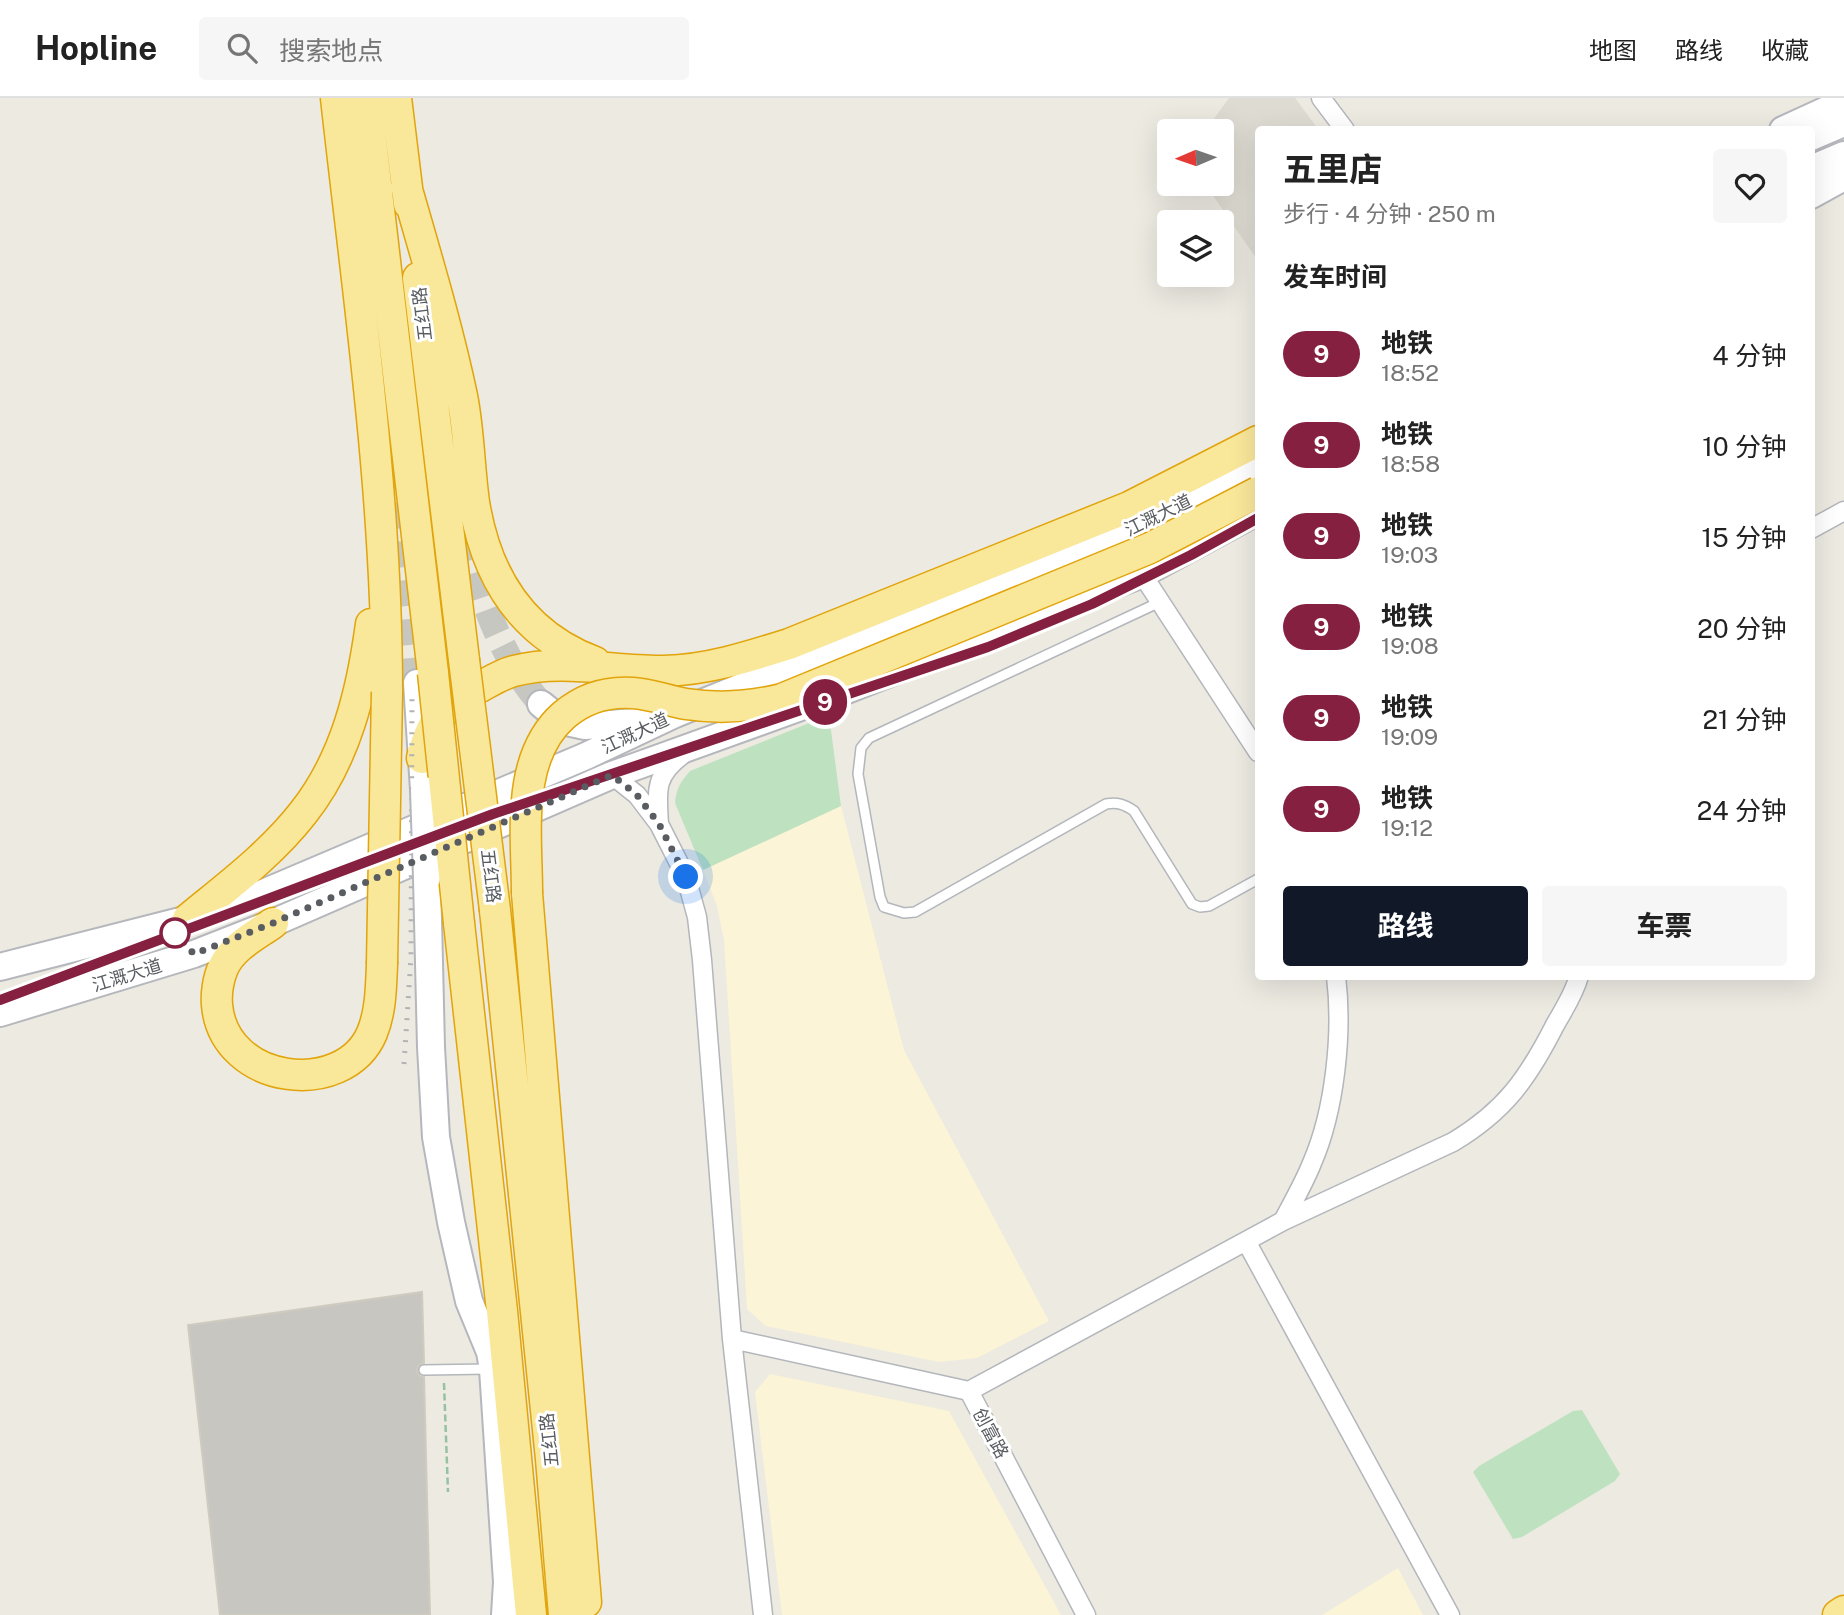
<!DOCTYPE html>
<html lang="zh">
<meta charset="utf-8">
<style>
:root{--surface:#fff;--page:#f6f6f6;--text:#222;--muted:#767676;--line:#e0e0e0;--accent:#111827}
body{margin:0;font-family:"Public Sans","Noto Sans SC",sans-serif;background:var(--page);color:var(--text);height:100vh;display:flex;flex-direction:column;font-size:26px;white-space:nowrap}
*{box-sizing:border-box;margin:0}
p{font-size:23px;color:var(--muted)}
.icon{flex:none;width:38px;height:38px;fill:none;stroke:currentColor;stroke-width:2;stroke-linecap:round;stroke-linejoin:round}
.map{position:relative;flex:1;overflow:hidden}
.drawer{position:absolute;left:1255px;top:28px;width:560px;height:854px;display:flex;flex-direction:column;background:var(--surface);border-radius:7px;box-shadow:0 7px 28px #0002}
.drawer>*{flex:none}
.badge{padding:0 14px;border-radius:23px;font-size:24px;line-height:46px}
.needle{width:46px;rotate:268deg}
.controls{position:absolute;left:1157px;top:21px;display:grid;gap:14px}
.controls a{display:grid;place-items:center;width:77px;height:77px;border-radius:7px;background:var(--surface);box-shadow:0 7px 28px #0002;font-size:35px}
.you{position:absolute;width:35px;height:35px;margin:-18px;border:5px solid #fff;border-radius:50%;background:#1a73e8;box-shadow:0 0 0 10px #1a73e833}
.map>.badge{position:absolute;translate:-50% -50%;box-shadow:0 0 0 4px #fff}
h2{padding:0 28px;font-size:26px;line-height:63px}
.round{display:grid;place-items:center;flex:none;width:74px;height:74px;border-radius:7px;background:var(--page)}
.overview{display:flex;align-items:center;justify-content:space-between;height:119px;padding:0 28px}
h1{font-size:33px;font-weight:700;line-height:52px}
.action{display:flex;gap:14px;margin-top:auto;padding:14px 28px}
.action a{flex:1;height:80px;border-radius:7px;background:var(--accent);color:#fff;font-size:28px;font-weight:700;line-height:80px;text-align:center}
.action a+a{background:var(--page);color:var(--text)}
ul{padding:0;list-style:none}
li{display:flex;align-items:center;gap:21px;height:91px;padding:0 28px}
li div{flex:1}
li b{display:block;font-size:26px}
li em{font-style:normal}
li .badge{min-width:77px;font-weight:700;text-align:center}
header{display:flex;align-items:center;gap:42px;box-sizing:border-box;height:98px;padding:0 35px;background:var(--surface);border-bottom:2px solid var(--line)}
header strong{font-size:33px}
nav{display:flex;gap:38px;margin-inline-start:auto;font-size:24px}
.search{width:490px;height:63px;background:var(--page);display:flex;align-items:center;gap:18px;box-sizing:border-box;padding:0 24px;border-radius:7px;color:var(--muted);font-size:26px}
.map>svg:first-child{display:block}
.commercial{fill:#fcf4d6}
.education{fill:#dedbd2}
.green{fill:#bee2bf}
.building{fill:#c8c6c0;stroke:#d0cbc0;stroke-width:2}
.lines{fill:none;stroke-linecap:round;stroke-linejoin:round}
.secondary-tunnel{stroke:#c7c7c1;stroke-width:26;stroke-dasharray:26 13;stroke-linecap:butt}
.service-casing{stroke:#b3b6bb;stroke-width:12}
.minor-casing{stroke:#b3b6bb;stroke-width:21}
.secondary-casing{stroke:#b5b7bd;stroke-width:30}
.trunk-casing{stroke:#e1a40b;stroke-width:33}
.path{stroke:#96c1a3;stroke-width:2.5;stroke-dasharray:7 3.5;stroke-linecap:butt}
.service{stroke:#fff;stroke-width:9}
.minor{stroke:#fff;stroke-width:18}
.secondary{stroke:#fff;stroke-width:26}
.trunk{stroke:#f9e79a;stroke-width:30}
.rail{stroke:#b2b3b3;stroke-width:5;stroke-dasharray:2 9;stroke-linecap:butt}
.secondary-bridge-casing{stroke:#b5b7bd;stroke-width:30;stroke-linecap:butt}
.trunk-bridge-casing{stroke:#e1a40b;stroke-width:33;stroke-linecap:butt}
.secondary-bridge{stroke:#fff;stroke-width:26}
.trunk-bridge{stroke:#f9e79a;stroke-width:30}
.line-casing{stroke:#fff;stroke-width:16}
.line{stroke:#862041;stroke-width:10}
.walk{stroke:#595d61;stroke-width:7;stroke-dasharray:0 12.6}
.stop-dot{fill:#fff;stroke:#862041;stroke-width:3.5}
.labels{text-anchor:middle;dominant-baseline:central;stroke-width:6;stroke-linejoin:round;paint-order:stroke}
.street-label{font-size:18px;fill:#595d61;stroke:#fff}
</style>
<header>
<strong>Hopline</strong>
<div class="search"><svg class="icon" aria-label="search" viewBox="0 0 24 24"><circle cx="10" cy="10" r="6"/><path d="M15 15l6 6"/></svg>搜索地点</div>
<nav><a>地图</a><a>路线</a><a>收藏</a></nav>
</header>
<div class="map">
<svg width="1844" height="1517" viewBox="0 0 1844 1517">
<rect width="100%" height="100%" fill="#eceae1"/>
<path class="commercial" d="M841 708 904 952 1049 1223 977 1260 939 1264 766 1228 747 1211 724 842 717 808 703 772Z
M770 1276 949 1313 1061 1517H782L755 1294Z
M1398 1470 1423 1517H1322Z"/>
<path class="education" d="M1229 0H1295L1318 31 1258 32V163L1205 86H1222V33H1205Z"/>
<path class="green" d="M829 617 841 708 703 772 675 705C676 691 681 683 690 673Z
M1582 1312 1620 1376 1615 1383 1522 1439 1513 1441 1473 1374 1479 1368 1573 1313Z"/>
<path class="building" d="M422 1194 424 1265 418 1268 417 1273 420 1278 424 1279 430 1517H220L188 1227Z"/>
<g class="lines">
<path class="secondary-tunnel" d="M371 172 417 585
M456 399C472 470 492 550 541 606"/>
<g class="service-casing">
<path id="service" d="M1160 504 869 640 861 650 858 676 880 799 884 809 904 815 915 814 1106 706C1117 704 1124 706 1134 713L1192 806 1200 809 1209 808 1258 781
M424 1272 489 1271"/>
</g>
<g class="minor-casing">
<path id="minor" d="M1321 0 1345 32
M1811 431 1844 413
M1142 476 1258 654
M612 677 637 697 659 726C657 693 654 678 682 657
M659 726 686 779 697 819 702 862 732 1241 763 1517
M1283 1123C1293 1104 1304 1085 1312 1065 1335 1012 1343 935 1336 878
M1246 1143 1450 1517
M732 1241 969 1293 1086 1517
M969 1293 1283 1123 1453 1044C1505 1013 1528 980 1555 927 1564 911 1574 896 1579 878"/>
</g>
<g class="secondary-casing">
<path id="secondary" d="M1783 32 1844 4
M1811 39 1844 25
M1811 71 1844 57
M1811 97 1844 79
M417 585 424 692
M541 606 562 623 585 628 646 623
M427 780 431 949 436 1039 451 1124 469 1203 490 1254 493 1271 507 1484 505 1517
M0 869 188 821 263 795 586 658 675 616 1142 426 1258 367
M0 915 194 856 273 825 612 677 834 597 1142 476 1258 413"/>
</g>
<g class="trunk-casing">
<path id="trunk" d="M336 0C358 198 387 395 387 594
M366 0 433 575
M396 0 409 106
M406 88C426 158 447 227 462 298 469 333 469 369 474 404 486 479 522 537 595 564
M418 180 464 562
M422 660C432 620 444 607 480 589 491 583 502 576 514 573 562 560 615 574 664 573 707 572 748 559 789 546L1129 409 1258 343
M527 795 586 1504
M495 812 551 1361 564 1517
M188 821C228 788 271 756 303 715 346 661 362 593 371 526
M273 825C255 838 232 849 223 870 218 881 216 896 217 907 224 987 344 1001 372 935 381 913 381 889 382 866
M459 825 502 1213 531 1517
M1838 1517 1844 1513"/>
</g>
<path class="path" d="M444 1285 448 1394"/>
<use href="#service" class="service"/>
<use href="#minor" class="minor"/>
<use href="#secondary" class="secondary"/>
<use href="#trunk" class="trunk"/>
<path class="rail" d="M404 966 411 859 412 594"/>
<g class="secondary-bridge-casing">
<path id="secondary-bridge" d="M424 692 427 780"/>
</g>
<g class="trunk-bridge-casing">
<path id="trunk-bridge" d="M464 562 495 812
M433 575 459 825
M527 795C527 737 515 660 564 617 584 600 606 593 633 595 651 596 668 603 686 606 719 611 750 609 782 601L1150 450 1258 394
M382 866 387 594"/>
</g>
<use href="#secondary-bridge" class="secondary-bridge"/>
<use href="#trunk-bridge" class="trunk-bridge"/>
</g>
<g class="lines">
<g class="line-casing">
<path id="line" d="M0 902 493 716 988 549 1092 506 1191 457 1258 420"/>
</g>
<use href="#line" class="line"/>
<path class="walk" d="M175 835 194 856 273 825 612 677 637 697 659 726 686 779"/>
</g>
<circle class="stop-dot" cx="175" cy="835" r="14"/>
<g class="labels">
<g class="street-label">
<text transform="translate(422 216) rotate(-97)">五红路</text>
<text transform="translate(1158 417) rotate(-26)">江溉大道</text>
<text transform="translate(635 635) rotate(-25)">江溉大道</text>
<text transform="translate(491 778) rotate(83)">五红路</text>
<text transform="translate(127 877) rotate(-17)">江溉大道</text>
<text transform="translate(991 1335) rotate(62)">创富路</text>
<text transform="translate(549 1342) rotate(-96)">五红路</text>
</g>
</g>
</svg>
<div class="controls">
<a><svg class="needle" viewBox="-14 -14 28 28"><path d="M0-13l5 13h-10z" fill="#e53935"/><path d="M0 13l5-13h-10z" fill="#767676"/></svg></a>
<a><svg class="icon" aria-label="layers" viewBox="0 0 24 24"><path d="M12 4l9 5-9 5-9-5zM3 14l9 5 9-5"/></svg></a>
</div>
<div class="you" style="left:686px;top:779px"></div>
<b class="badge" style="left:825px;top:604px;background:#862041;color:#fff">9</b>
<section class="drawer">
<div class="overview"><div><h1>五里店</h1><p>步行 · 4 分钟 · 250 m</p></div><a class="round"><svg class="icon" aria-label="heart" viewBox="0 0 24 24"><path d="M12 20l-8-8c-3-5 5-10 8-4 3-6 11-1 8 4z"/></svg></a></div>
<h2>发车时间</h2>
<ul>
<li><span class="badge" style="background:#862041;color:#fff">9</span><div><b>地铁</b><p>18:52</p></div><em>4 分钟</em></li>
<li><span class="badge" style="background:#862041;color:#fff">9</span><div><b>地铁</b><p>18:58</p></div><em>10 分钟</em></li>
<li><span class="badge" style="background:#862041;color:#fff">9</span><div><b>地铁</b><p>19:03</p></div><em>15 分钟</em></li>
<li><span class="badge" style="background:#862041;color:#fff">9</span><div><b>地铁</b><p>19:08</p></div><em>20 分钟</em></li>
<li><span class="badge" style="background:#862041;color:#fff">9</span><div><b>地铁</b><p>19:09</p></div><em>21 分钟</em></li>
<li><span class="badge" style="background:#862041;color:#fff">9</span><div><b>地铁</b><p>19:12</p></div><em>24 分钟</em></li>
</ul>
<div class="action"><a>路线</a><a>车票</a></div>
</section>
</div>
